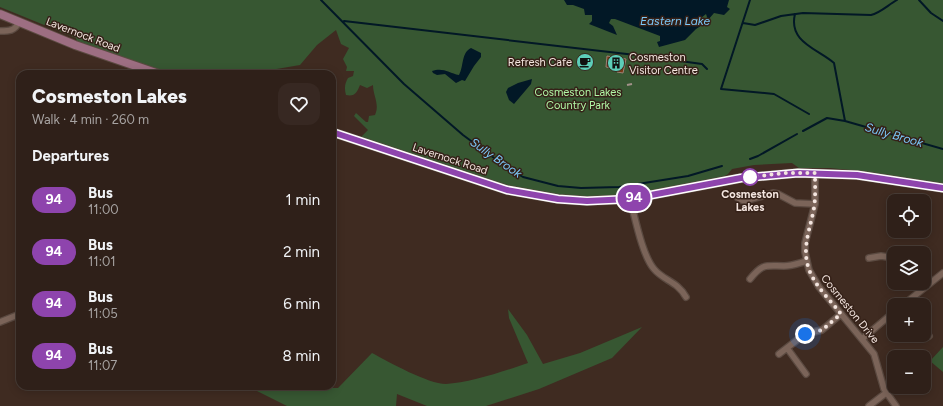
<!DOCTYPE html>
<meta charset="utf-8">
<style>
:root{--surface:#2f2019;--page:#372822;--text:#f1f3f6;--muted:#a7a3a2;--line:#4a3e38}
body{margin:0;font-family:Figtree,sans-serif;background:var(--page);color:var(--text);height:100vh;display:flex;flex-direction:column;font-size:15px;white-space:nowrap}
*{box-sizing:border-box;margin:0}
p{font-size:13px;color:var(--muted)}
.icon{flex:none;width:22px;height:22px;fill:none;stroke:currentColor;stroke-width:2;stroke-linecap:round;stroke-linejoin:round}
.map{position:relative;flex:1;overflow:hidden}
.sheet{position:absolute;left:16px;top:70px;width:320px;height:320px;display:flex;flex-direction:column;background:var(--surface);border-radius:12px;box-shadow:0 2px 10px #0003,0 0 0 1px var(--line)}
.sheet>*{flex:none}
.badge{padding:0 8px;border-radius:13px;font-size:14px;line-height:26px}
.tools{position:absolute;left:887px;top:194px;display:grid;gap:8px}
.tools a{display:grid;place-items:center;width:44px;height:44px;border-radius:8px;background:var(--surface);box-shadow:0 2px 10px #0003,0 0 0 1px var(--line);font-size:20px}
.you{position:absolute;width:20px;height:20px;margin:-10px;border:3px solid #fff;border-radius:50%;background:#1a73e8;box-shadow:0 0 0 6px #1a73e833}
.map>.badge{position:absolute;translate:-50% -50%;box-shadow:0 0 0 2px #fff}
h2{padding:0 16px;font-size:15px;line-height:36px}
.round{display:grid;place-items:center;flex:none;width:42px;height:42px;border-radius:12px;background:var(--page)}
.summary{display:flex;align-items:center;justify-content:space-between;height:68px;padding:0 16px}
h1{font-size:19px;font-weight:800;line-height:30px}
ul{padding:0;list-style:none}
li{display:flex;align-items:center;gap:12px;height:52px;padding:0 16px}
li div{flex:1}
li b{display:block;font-size:15px}
li em{font-style:normal}
li .badge{min-width:44px;font-weight:700;text-align:center}
.map>svg:first-child{display:block}
.green{fill:#375732}
.water{fill:#021826}
.lines{fill:none;stroke-linecap:round;stroke-linejoin:round}
.stream{stroke:#021826;stroke-width:2}
.building{fill:#773814;stroke:#9b8276}
.minor-casing{stroke:#5b4a41;stroke-width:8}
.secondary-casing{stroke:#5b4a41;stroke-width:10}
.minor{stroke:#7b6459;stroke-width:5.5}
.secondary{stroke:#9d6e82;stroke-width:8}
.rail{stroke:#a3928a;stroke-width:2;stroke-dasharray:6 3;stroke-linecap:butt}
.line-casing{stroke:#fff;stroke-width:9}
.line{stroke:#8e44ad;stroke-width:6}
.walk{stroke:#f3e5df;stroke-width:4;stroke-dasharray:0 7.2}
.stop-dot{fill:#fff;stroke:#8e44ad;stroke-width:2}
.labels{text-anchor:middle;dominant-baseline:central;stroke-width:3;stroke-linejoin:round;paint-order:stroke}
.street-label{font-size:11px;fill:#f3e5df;stroke:#352118}
.poi-label{font-size:11px;fill:#f3e5df;stroke:#352118;text-anchor:start}
.park-label{font-size:11px;fill:#b0f7a5;stroke:#352118}
.stop-label{font-size:11px;font-weight:bold;fill:#f3e5df;stroke:#352118}
.water-label{font-size:12px;font-style:italic;fill:#7bc9fa;stroke:#352118}
</style>
<div class="map">
<svg width="943" height="406" viewBox="0 0 943 406">
<rect width="100%" height="100%" fill="#3f2b21"/>
<path class="green" d="M0 0H943V184L859 171 830 168H799L792 163 754 165 732 169 728 174 723 177 656 191 653 190 638 194 592 198 590 197 581 198 554 197 519 189 361 137 368 130 354 116 356 113 366 122H368L369 116 375 115C380 104 373 96 373 85L367 88 360 85C357 92 355 97 346 95 344 88 345 83 348 78L353 76 354 71H346L347 67 343 59 349 48 341 44 336 30 317 45 300 65 259 72 257 71 256 74H172L77 41 76 38 0 7Z
M508 309 527 335 543 364 580 353 642 327 612 358 539 389 486 406H427L397 394 396 406H287L247 386H326L328 388H338L372 353C389 362 428 384 446 384 469 383 505 371 528 363L509 318Z
M943 347V372L930 361Z"/>
<path class="water" d="M564 0H729L727 7 730 9 724 15 714 13 708 20 706 14 701 18 703 20 705 18 707 22 696 29 685 40 659 47 657 42 660 41V36L615 19H611L609 23 613 26 617 35 589 24 592 21V15H585L584 9 573 5H567Z
M471 48 481 53V57L474 66 465 81 462 80 456 83 445 74 437 75 433 73 432 71C443 67 449 73 459 75 464 66 461 53 471 48Z
M532 79 531 84 514 104 509 100 506 92 508 88 518 83Z"/>
<g class="lines">
<path class="stream" d="M321 0 404 84 463 135 509 169 523 177 558 186 581 188 619 187 688 176 722 166
M750 0 721 89 774 94 809 114
M919 0 931 13 943 21
M795 14C788 42 818 49 834 63L845 121 827 118 803 131
M344 21 644 56
M743 23 755 25 781 16 803 13 871 15C880 13 888 5 897 0
M651 57 702 64 707 69
M845 121 943 149
M750 159 758 156 797 134"/>
</g>
<path class="building" d="M607 56 626 59 623 73 617 72V69L606 67Z"/>
<g class="lines">
<g class="minor-casing">
<path id="minor" d="M0 31C9 31 15 31 19 22
M815 173V204L805 243V252L809 270 819 287 874 354 884 389 896 406
M738 198 744 201 773 193 778 194 795 203 815 204
M630 199C635 217 642 255 654 269 664 281 677 281 686 297
M869 258 881 256 894 258
M750 279C763 263 765 266 784 266 792 266 799 263 807 261
M903 305 943 273
M0 322 20 314
M924 329 929 336
M862 339 894 312
M787 348 806 374
M779 354 805 334 822 330 841 314
M869 406 886 393"/>
</g>
<g class="secondary-casing">
<path id="secondary" d="M0 14 75 45 159 74
M332 132 507 190 558 199 587 201 630 199 741 178 798 173 857 175 943 188"/>
</g>
<use href="#minor" class="minor"/>
<use href="#secondary" class="secondary"/>
<path class="rail" d="M627 85 632 84"/>
</g>
<g class="lines">
<g class="line-casing">
<path id="line" d="M332 132 507 190 558 199 587 201 630 199 741 178 798 173 857 175 943 188"/>
</g>
<use href="#line" class="line"/>
<path class="walk" d="M750 177 786 173H815C815 186 816 200 813 213 808 236 800 255 813 278 820 291 832 302 841 314L822 330 805 334"/>
</g>
<defs>
<g id="cafe-disc" transform="scale(0.9)"><circle r="9.5" fill="#5dceb9" stroke="#352118"/><path d="M-5.5-4.5H6V0H3Q3 3.5 0 3.5H-2.5Q-5.5 3.5-5.5 0ZM3-3.2v2h1.7v-2ZM-6 4.5H4V6H-6Z" fill="#111"/></g>
<g id="building-disc" transform="scale(0.9)"><circle r="9.5" fill="#5dceb9" stroke="#352118"/><path d="M-4-6H4V6H1V3H-1V6H-4ZM-2.5-4.3h1.7v1.8h-1.7ZM.8-4.3h1.7v1.8H.8ZM-2.5-1h1.7V.8h-1.7ZM.8-1h1.7V.8H.8Z" fill="#111"/></g>
</defs>
<g fill-rule="evenodd">
<use href="#cafe-disc" x="585" y="62"/>
<use href="#building-disc" x="616" y="63"/>
</g>
<circle class="stop-dot" cx="750" cy="177" r="8"/>
<g class="labels">
<g class="street-label">
<text transform="translate(83 35) rotate(21)">Lavernock Road</text>
<text transform="translate(450 159) rotate(18)">Lavernock Road</text>
<text transform="translate(850 309) rotate(51)">Cosmeston Drive</text>
</g>
<g class="poi-label">
<text x="629" y="57">Cosmeston<tspan x="629" dy="13">Visitor Centre</tspan></text>
<text x="572" y="62" text-anchor="end">Refresh Cafe</text>
</g>
<g class="park-label">
<text x="578" y="92">Cosmeston Lakes<tspan x="578" dy="13">Country Park</tspan></text>
</g>
<g class="stop-label">
<text x="750" y="194">Cosmeston<tspan x="750" dy="13">Lakes</tspan></text>
</g>
<g class="water-label">
<text x="675" y="21">Eastern Lake</text>
<text transform="translate(894 135) rotate(16)">Sully Brook</text>
<text transform="translate(496 158) rotate(35)">Sully Brook</text>
</g>
</g>
</svg>
<div class="tools">
<a><svg class="icon" aria-label="locate" viewBox="0 0 24 24"><circle cx="12" cy="12" r="6"/><path d="M12 2v4M12 18v4M2 12h4M18 12h4"/></svg></a>
<a><svg class="icon" aria-label="layers" viewBox="0 0 24 24"><path d="M12 4l9 5-9 5-9-5zM3 14l9 5 9-5"/></svg></a>
<a>+</a>
<a>−</a>
</div>
<div class="you" style="left:805px;top:334px"></div>
<b class="badge" style="left:634px;top:198px;background:#8e44ad;color:#fff">94</b>
<section class="sheet">
<div class="summary"><div><h1>Cosmeston Lakes</h1><p>Walk · 4 min · 260 m</p></div><a class="round"><svg class="icon" aria-label="heart" viewBox="0 0 24 24"><path d="M12 20l-8-8c-3-5 5-10 8-4 3-6 11-1 8 4z"/></svg></a></div>
<h2>Departures</h2>
<ul>
<li><span class="badge" style="background:#8e44ad;color:#fff">94</span><div><b>Bus</b><p>11:00</p></div><em>1 min</em></li>
<li><span class="badge" style="background:#8e44ad;color:#fff">94</span><div><b>Bus</b><p>11:01</p></div><em>2 min</em></li>
<li><span class="badge" style="background:#8e44ad;color:#fff">94</span><div><b>Bus</b><p>11:05</p></div><em>6 min</em></li>
<li><span class="badge" style="background:#8e44ad;color:#fff">94</span><div><b>Bus</b><p>11:07</p></div><em>8 min</em></li>
</ul>
</section>
</div>
